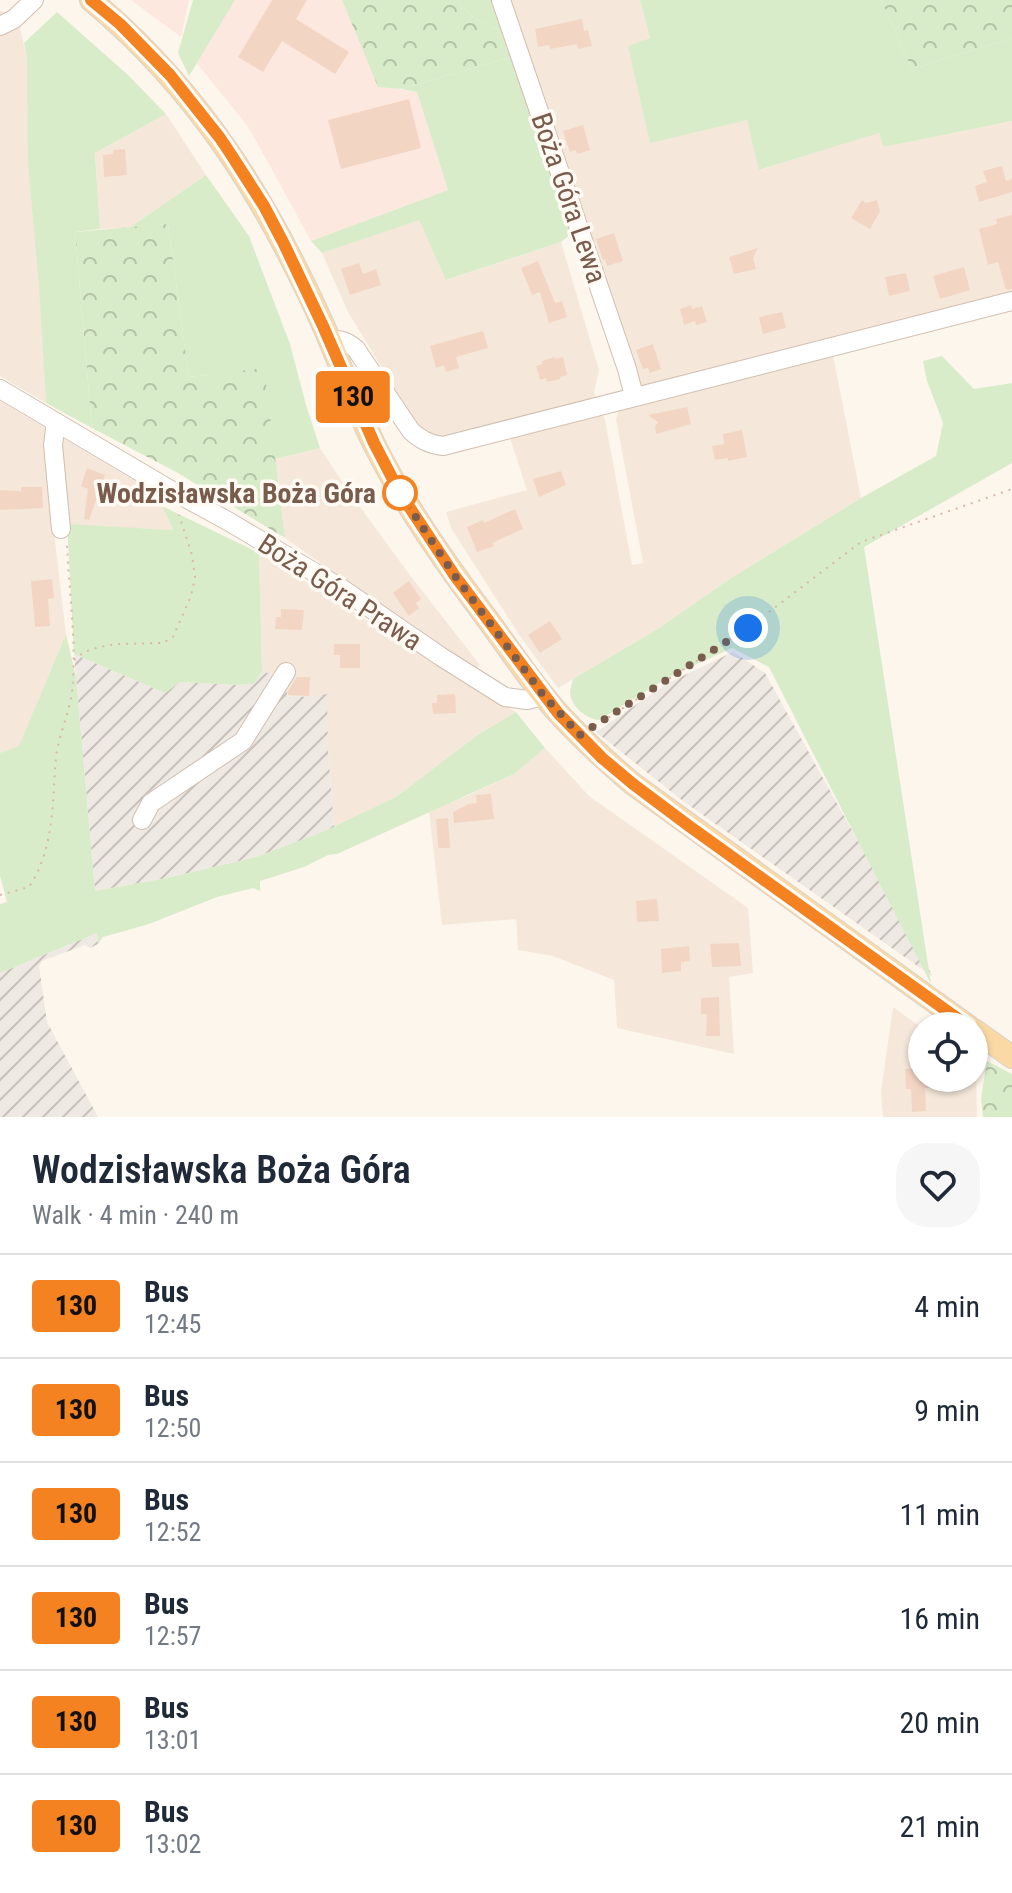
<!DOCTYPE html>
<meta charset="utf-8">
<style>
:root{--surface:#fff;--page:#f6f6f7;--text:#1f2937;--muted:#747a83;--line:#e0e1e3}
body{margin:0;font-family:"Roboto Condensed",sans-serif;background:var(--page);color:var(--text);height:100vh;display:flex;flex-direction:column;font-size:30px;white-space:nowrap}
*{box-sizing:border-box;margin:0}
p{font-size:26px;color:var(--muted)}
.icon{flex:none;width:44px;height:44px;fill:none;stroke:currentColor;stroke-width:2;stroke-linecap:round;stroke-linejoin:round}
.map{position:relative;height:1117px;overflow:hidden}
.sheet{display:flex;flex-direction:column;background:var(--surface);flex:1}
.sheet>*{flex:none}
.badge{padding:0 16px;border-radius:6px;font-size:28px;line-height:52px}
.fabs{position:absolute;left:908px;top:1012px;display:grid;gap:16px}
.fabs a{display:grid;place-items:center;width:80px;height:80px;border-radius:50%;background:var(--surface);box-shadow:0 2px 6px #0004;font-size:40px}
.you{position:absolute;width:40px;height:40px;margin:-20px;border:6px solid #fff;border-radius:50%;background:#1a73e8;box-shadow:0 0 0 12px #1a73e833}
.map>.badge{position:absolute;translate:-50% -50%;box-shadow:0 0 0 4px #fff}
.round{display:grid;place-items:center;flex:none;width:84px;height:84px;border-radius:32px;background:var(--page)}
.overview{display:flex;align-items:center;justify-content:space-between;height:136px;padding:0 32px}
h1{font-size:38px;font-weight:600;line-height:60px}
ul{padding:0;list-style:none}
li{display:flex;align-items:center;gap:24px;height:104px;padding:0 32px;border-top:2px solid var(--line)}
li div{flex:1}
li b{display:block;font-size:30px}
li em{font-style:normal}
li .badge{min-width:88px;font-weight:700;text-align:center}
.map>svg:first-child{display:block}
.residential{fill:#f5e8da}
.commercial{fill:#fde8e0}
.industrial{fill:url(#industrial-furrows)}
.green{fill:#d8ecc9}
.forest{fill:url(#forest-crowns)}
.building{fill:#f3d5c3}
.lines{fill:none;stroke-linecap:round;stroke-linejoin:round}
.minor-casing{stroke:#d1beb0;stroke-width:20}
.major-casing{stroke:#dad1cd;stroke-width:24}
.path{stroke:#d9b8a5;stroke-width:2;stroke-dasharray:2 6;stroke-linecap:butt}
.minor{stroke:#fff;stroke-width:18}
.major{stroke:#fbd9a5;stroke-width:22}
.line-casing{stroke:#fff;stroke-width:18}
.line{stroke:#f58220;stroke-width:12}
.walk{stroke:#7a5c4d;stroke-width:8;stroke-dasharray:0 14.4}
.stop-dot{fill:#fff;stroke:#f58220;stroke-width:4}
.labels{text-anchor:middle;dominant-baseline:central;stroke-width:7;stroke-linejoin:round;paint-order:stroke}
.street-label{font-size:28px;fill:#7a5c4d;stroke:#fffaf3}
.stop-label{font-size:28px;font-weight:bold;fill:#7a5c4d;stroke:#fffaf3;text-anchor:end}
</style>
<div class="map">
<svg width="1012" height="1117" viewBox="0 0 1012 1117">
<defs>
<pattern id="industrial-furrows" width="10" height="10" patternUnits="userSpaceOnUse" patternTransform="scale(2)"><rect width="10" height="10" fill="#efe9e4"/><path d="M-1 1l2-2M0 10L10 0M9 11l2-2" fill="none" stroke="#c7c0bb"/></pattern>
<pattern id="forest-crowns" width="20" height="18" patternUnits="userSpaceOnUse" patternTransform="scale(2)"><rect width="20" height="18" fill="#d8ecc9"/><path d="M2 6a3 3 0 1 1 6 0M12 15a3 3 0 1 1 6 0" fill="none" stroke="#b4c2a5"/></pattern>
</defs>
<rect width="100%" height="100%" fill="#fdf6ec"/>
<path class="residential" d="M504 0H640L650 38 629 46 747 120 760 170 880 132 884 147 1012 121V295L830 340 861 498 731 578 656 630 558 688 520 636 451 528 446 512 527 490 505 423 453 438H433L417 430 385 373 348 312 322 253 419 219 447 280 561 242 599 370 594 392 605 420 632 565 643 563 616 419 631 368Z
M0 11 21 16 20 28 27 59 46 403 0 376Z
M166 114 206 175 129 228 100 229 95 153Z
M0 401 142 485 162 506 173 530 53 524 66 634 19 747 0 753Z
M320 448 347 489 409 574 480 665 477 669 346 586 337 575 285 538 275 459Z
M259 553 416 651 516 712 479 734 396 797 334 828 328 750 326 695 310 697 287 696 288 676 262 672Z
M545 748 589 796 748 908 753 973 729 977 734 1054 617 1028 614 980 553 956 518 950 516 919 442 925 429 811 467 796 514 774Z
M893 1007 922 1028V1078H974V1065L976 1066 977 1117H883L881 1092Z"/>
<path class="commercial" d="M131 0H189L181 37Z
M233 0H342L378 86 417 92 448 190 311 241 249 128 196 62Z"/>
<path class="industrial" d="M733 652 765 673 933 977 683 801 596 732 668 683Z
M74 654 165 693 180 682 235 685 254 684 262 672 288 676 287 696 310 697 327 694 328 750 334 828 256 857 167 878 95 891Z
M97 933 98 944 90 948 85 945 42 961 39 966 47 1022 98 1117H0V973Z"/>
<path class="green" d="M193 0H235L189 76 178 53Z
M458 0H497L507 32C490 28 466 17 458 0Z
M640 0H881L912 69 1012 38V121L884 147 879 133 759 170 747 120 650 143 628 46 650 38Z
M57 12 128 75 166 114 95 153 100 229 75 232 92 428 46 403 39 287 28 162 27 59 24 43Z
M515 56 571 234 561 242 446 280 419 220 322 253 311 241 448 190 417 92 401 89Z
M206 175 249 236 290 344 306 405 320 448 275 459 263 369 189 377 168 224 129 228Z
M942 356 974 389 1012 383V463L864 547 931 984 769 667 732 648 669 677 599 720C587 719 571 707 570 693 570 688 572 684 573 679L656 630 731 578 861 498 936 456 943 423 927 381 923 361Z
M162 506 259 553 262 672 254 684 235 685 180 682 165 693 74 654 67 524 173 530Z
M66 634 76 677 95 891 167 878 256 857 325 831 396 797 479 734 516 712 545 748 514 774 337 854 328 855 304 867 260 881V891L253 888 217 897 149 924 103 937 98 944 97 933 0 973V904L7 902 0 876V753L19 746Z"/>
<path class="forest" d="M342 0H458C466 17 490 28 507 32L515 56 401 89 378 87Z
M881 0H1012V38L912 69Z
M168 224 189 377 264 368 285 538 178 473 92 428 75 232Z
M987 1061 1012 1074V1117H983L981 1099Z"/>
<path class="building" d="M272 0H307L296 19 349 52 335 74 282 41 263 72 238 57Z
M582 19 584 31 588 30 592 46 578 49 577 44 550 49 549 45 538 47 535 29Z
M409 99 421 148 341 169 328 120Z
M583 125 590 150 577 154 576 150 570 152 563 131Z
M125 149 127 175 104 177 103 155 113 154V150Z
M1002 166 1006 181 1012 179V192L979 202 975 186 987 182 983 171Z
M862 200 866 203 877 200 880 211 870 229 851 218Z
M1012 215V289L1006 290 998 262 988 265 979 229 997 224 996 219Z
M614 233 623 261 607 266 605 259 603 260 596 239Z
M758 248 753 258 756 269 734 274 729 257Z
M538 261 555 303 562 301 567 317 549 323 540 292 532 295 521 268Z
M359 263 363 274 376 269 381 285 350 295 341 269Z
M964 267 970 290 940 299 933 276Z
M906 273 910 291 889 296 885 277Z
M691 305 692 309 702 306 707 322 696 325 695 321 684 325 680 309Z
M782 312 786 328 763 334 759 317Z
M483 331 488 348 456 357 459 368 446 372 444 365 436 368 430 346Z
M653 344 661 369 650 373 648 368 643 369 636 350Z
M555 357V359L563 357 567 375 560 377V379L547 382 546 378 540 380 536 366 543 364 542 361Z
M687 407 691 424 656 434 655 427 658 422 648 415Z
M742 430 747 457 728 461V458L715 460 712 446 724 444 723 434Z
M87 468 105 475 89 520 84 519 88 489 81 486Z
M561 471 566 485 539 497 533 479Z
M21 487H42L43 508 0 510V490L21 491Z
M515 509 523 529 492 543 494 546 477 552 467 527 483 520 484 523Z
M52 579 54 598 48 599 50 626 35 627 31 581Z
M409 581 421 599 416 603 419 608 409 616 393 593Z
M281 609 304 610 302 630 275 629 276 617H281Z
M550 621 562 639 540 653 528 635Z
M334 644H360V668H340V655H334Z
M297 677H310L309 696 288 695V691Z
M455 694 456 713 433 714 432 703H437V695Z
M491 794 494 819 454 823 453 812 469 804 477 803 476 795Z
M448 818 450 848H438L436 819Z
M657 899 659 921 637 922 636 901Z
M739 943 741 966 712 967 710 944Z
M689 946 690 961 681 962V971L662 973 661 949Z
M719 997 720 1036H706L707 1014H701V998Z
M922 1068V1078H945L946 1087 925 1088 926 1111 912 1112 911 1089H906L905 1069Z"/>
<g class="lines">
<g class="minor-casing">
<path id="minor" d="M501 0 627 369 634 396
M0 26 14 19 34 0
M330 341C341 339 347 341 356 349L411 431C421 440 429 444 443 446L1012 301
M0 389 169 489 226 520 341 588 440 656 505 697 527 700 544 696
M56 422 53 445 61 529
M142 820 151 803 243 741 286 672"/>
</g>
<g class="major-casing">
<path id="major" d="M91 0C199 90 267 200 324 327 341 366 355 406 374 444 404 504 442 558 482 612 507 645 530 682 558 713 582 739 607 762 633 784L968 1026
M974 1030 1012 1057"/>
</g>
<path class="path" d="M74 660 84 652 99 647 117 644 163 643 173 637 191 596 195 577 192 555 179 515
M595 726 748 628 861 542 1012 489
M0 895 29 887C55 848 52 801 56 757 59 734 69 714 72 692 77 645 69 592 67 545"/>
<use href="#minor" class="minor"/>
<use href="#major" class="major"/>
</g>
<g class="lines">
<g class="line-casing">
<path id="line" d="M91 0 120 24 170 75 220 138 232 156 264 206 284 244 323 326 374 443 400 493 455 576 558 713 602 758 633 784 689 826 968 1026"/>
</g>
<use href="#line" class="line"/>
<path class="walk" d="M400 493 455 576 544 696 580 735 748 628"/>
</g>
<circle class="stop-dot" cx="400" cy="493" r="16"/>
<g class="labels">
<g class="street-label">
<text transform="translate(569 198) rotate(71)">Boża Góra Lewa</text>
<text transform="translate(340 592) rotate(33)">Boża Góra Prawa</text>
</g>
<g class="stop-label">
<text x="376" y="493">Wodzisławska Boża Góra</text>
</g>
</g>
</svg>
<div class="fabs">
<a><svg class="icon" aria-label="locate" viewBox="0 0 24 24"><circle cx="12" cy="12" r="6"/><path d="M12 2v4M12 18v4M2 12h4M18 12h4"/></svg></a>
</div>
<div class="you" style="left:748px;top:628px"></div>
<b class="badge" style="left:353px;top:397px;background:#f58220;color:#111">130</b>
</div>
<section class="sheet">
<div class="overview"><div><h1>Wodzisławska Boża Góra</h1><p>Walk · 4 min · 240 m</p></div><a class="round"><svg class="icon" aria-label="heart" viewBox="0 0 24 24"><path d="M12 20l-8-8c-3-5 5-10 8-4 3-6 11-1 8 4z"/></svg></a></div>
<ul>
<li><span class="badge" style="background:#f58220;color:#111">130</span><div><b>Bus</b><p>12:45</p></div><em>4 min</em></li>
<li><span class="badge" style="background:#f58220;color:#111">130</span><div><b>Bus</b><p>12:50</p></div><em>9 min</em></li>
<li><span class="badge" style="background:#f58220;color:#111">130</span><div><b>Bus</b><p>12:52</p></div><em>11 min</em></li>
<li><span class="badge" style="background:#f58220;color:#111">130</span><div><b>Bus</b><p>12:57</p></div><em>16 min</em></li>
<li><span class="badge" style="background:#f58220;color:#111">130</span><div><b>Bus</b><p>13:01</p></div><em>20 min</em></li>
<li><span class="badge" style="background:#f58220;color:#111">130</span><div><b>Bus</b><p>13:02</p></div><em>21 min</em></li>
</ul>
</section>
